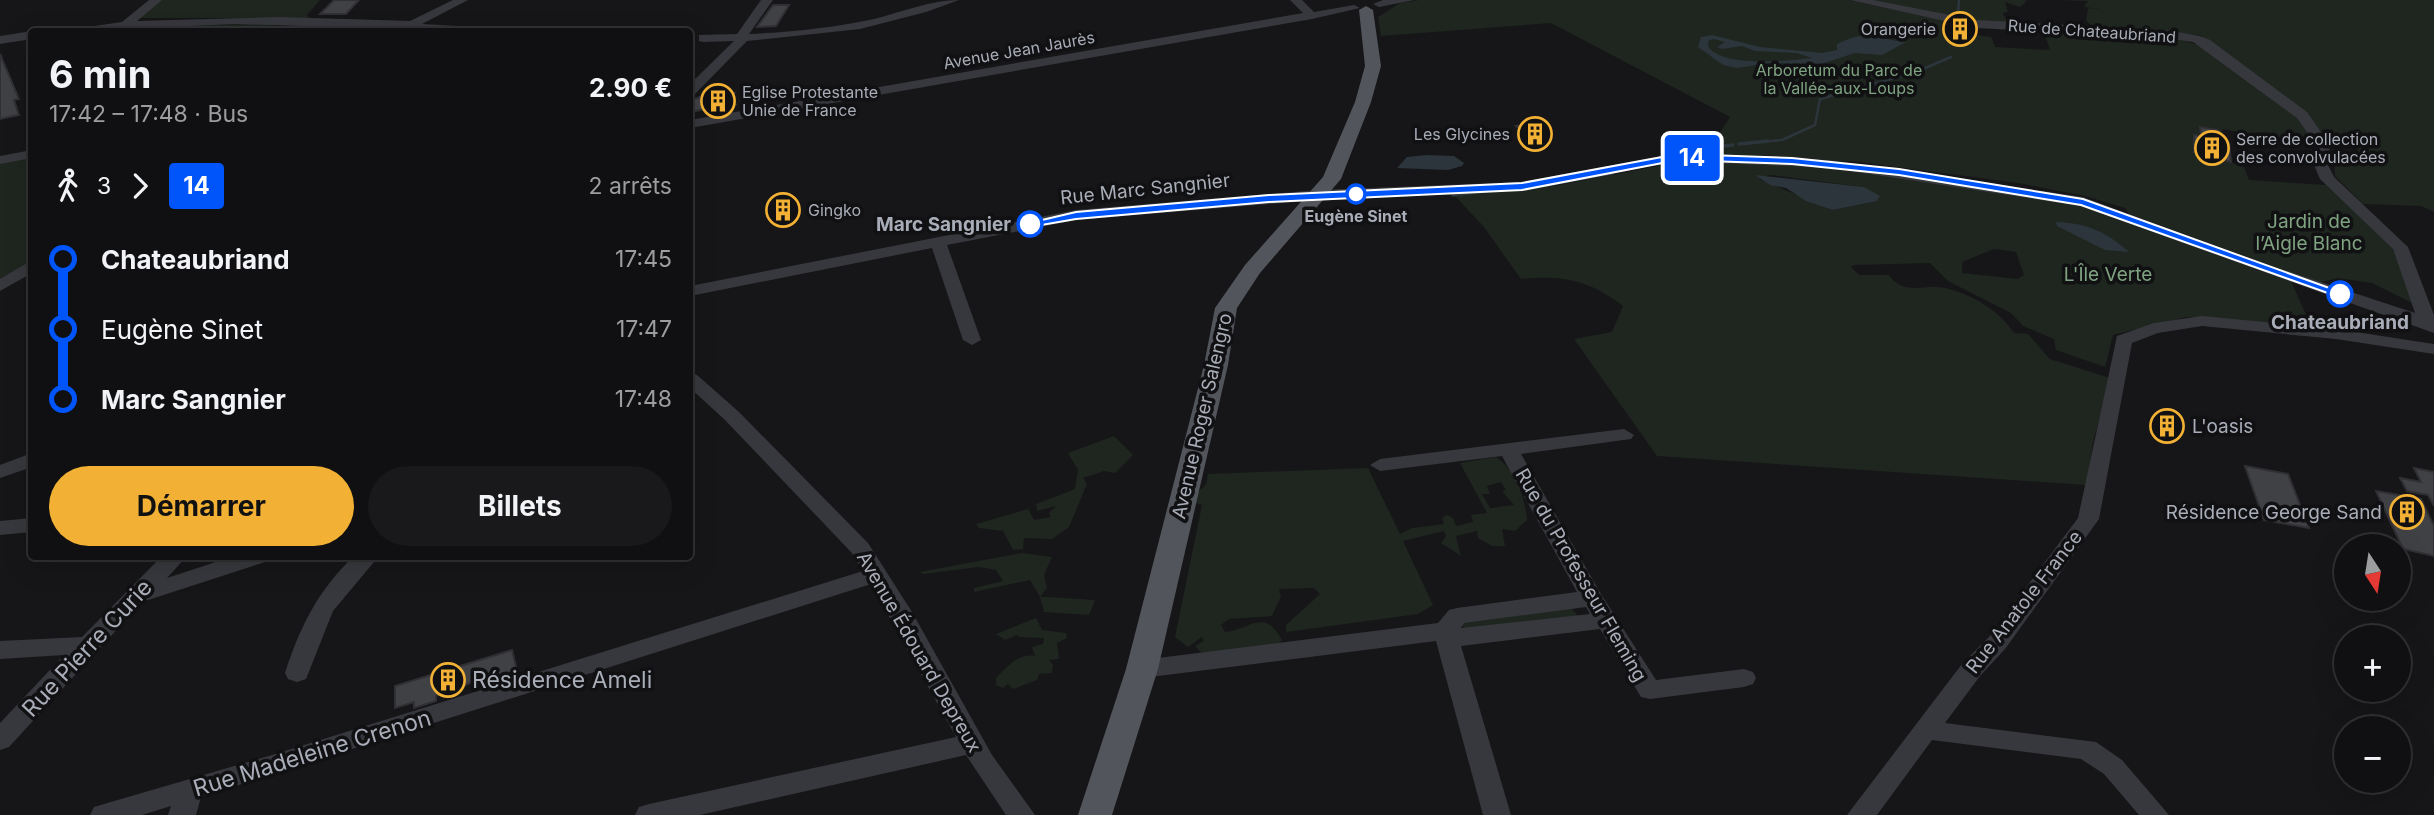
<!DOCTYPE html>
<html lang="fr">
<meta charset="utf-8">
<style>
:root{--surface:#101012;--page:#19191b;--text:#f1f3f6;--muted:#9c9d9f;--line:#303032;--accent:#f2b134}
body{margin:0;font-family:Inter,sans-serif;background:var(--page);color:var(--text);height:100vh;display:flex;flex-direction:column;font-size:26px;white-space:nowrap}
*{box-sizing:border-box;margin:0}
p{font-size:23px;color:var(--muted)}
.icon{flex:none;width:38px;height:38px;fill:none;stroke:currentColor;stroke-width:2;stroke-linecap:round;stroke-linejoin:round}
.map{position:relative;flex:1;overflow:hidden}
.panel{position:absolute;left:28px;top:28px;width:665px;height:532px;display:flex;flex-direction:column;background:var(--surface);border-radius:7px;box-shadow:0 7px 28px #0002,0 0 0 2px var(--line)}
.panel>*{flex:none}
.badge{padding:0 14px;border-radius:5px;font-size:24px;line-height:46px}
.needle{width:46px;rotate:168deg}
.buttons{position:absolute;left:2334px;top:534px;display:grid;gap:14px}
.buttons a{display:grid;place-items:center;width:77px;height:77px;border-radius:50%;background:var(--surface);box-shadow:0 7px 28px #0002,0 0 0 2px var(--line);font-size:35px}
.map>.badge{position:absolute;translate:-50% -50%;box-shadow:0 0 0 4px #fff}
.legs{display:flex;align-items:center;gap:10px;height:77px;padding:0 21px;font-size:23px}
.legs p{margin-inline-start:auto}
.overview{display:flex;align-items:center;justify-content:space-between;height:119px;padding:0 21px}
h1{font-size:38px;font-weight:700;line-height:52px}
.primary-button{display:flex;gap:14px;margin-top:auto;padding:14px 21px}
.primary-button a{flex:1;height:80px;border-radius:42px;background:var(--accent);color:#111;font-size:28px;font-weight:700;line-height:80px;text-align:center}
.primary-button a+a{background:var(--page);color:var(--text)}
ul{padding:0 21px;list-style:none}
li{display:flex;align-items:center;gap:24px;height:70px;font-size:26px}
li i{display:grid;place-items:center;width:10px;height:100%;margin:0 9px;background:currentColor}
li i::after{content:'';width:18px;height:18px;margin:-9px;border:5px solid;border-radius:50%;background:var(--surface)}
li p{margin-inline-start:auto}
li:first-child i{background:linear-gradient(#0000 50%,currentColor 0)}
li:last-child i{background:linear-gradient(currentColor 50%,#0000 0)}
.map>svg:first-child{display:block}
.green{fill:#1e261f;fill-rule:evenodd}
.water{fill:#2c353c;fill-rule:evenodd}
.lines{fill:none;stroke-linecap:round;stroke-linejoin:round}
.stream-far1{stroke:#2c353c;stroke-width:2.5}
.stream{stroke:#2c353c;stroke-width:3.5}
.building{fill:#404145;stroke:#303034;stroke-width:2}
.minor{fill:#37383d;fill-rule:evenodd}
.major{fill:#53555c;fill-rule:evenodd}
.line-1{fill:#0055fa;stroke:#fff;stroke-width:2}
.stop-1-dot{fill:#fff;stroke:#0055fa;stroke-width:3.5}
.labels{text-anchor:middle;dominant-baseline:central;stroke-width:7;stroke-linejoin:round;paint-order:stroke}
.far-poi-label{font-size:16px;fill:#a8adb8;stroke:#111113;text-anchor:start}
.far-street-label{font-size:16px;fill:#a8adb8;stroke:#111113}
.far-park-label{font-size:16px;fill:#7fa381;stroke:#111113}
.far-stop-label{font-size:16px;font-weight:bold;fill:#a8adb8;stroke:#111113}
.street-label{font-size:19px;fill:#a8adb8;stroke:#111113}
.park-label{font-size:19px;fill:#7fa381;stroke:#111113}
.stop-label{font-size:19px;font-weight:bold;fill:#a8adb8;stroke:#111113;text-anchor:end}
.poi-label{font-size:19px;fill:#a8adb8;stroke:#111113;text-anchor:start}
.near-street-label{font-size:23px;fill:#a8adb8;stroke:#111113}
.near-poi-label{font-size:23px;fill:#a8adb8;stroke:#111113;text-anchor:start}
</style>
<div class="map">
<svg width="2434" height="815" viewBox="0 0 2434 815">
<rect width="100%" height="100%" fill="#161618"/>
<path class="green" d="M159 0H320L307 15 309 18H138Z
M1419 0H1849L1975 27 1976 35 1991 37 1995 47 2050 50 2043 28 2166 35 2201 46 2294 112 2308 131 2310 139H2304L2303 142 2309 144 2302 145 2223 129 2221 140 2229 142 2232 163 2243 165 2249 180 2326 185 2391 244 2414 304 2372 283 2338 278 2318 283 2129 214 2125 208 2085 196 2018 183 1859 162 1760 155 1698 156 1713 143 1730 117 1551 23 1381 36 1378 17 1400 3Z
M1864 0H2024L2027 1 2020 7 2005 2 2008 12 2003 13 2005 18 2012 20 2013 23 1978 22Z
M2057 0H2434V212L2421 206 2363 204 2335 176 2334 155 2359 153 2355 143 2327 139 2310 120 2200 35 2092 28 2086 20 2088 8 2100 9 2084 7 2088 1Z
M282 24 261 27 254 32 176 31 180 28 148 29 139 25Z
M31 158V260L0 281V163Z
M1694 159 1832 165 2083 203 2291 281 2311 326 2186 317 2113 335 2105 367 2056 350 2054 339 2023 326 2011 313 1948 281 1930 263 1854 265 1851 267 1859 275H1889C1903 296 1924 284 1945 288 1971 294 1999 310 2014 333L2028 334 2050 359 2110 378 2093 442 2087 485 1657 456 1574 339 1612 332 1623 306C1590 281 1565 275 1521 279L1484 227 1455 196 1555 186ZM1770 175 1864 187 1877 201 1833 210 1759 179ZM1994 249 2016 252 2024 275 2018 279 1962 273V262Z
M1114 436 1133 455 1115 473 1104 471 1083 478 1087 484 1069 527 1052 539 1024 538 1023 549 1013 550 1003 531 979 528 976 524 1028 509 1034 520 1051 517 1049 513 1056 506 1037 511 1036 504 1075 489 1078 470 1068 453Z
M1496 457C1516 470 1525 497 1527 520L1515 531 1502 529 1505 546H1492L1478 538 1477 531 1456 536 1461 556 1441 543 1446 536 1444 531 1403 541 1433 605 1418 614 1286 632V625L1320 594 1314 588 1279 589 1281 596 1272 616 1229 619 1221 625 1225 632C1250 630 1264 607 1282 640L1279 644 1202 653 1195 646 1204 641 1202 637 1188 647 1175 637 1202 505 1196 503 1192 496 1206 485 1208 474 1368 468 1400 534 1412 528 1444 524 1442 518 1447 515 1453 518 1456 526 1473 522 1471 515 1487 513 1460 463ZM1501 482 1506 490 1502 491 1514 505 1490 508 1482 494H1490L1487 486Z
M1022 553 1052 557 1044 575 1047 588 1040 597 1030 580 974 592V588L1003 581 996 570 979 567 923 574 919 572Z
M1040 597H1048L1095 600 1089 615 1044 612Z
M1569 606 1577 615 1573 619 1465 630 1462 625 1463 621Z
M1036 618 1042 630 1066 633 1067 638 1057 643 1059 659 1049 660 1053 665 1052 673 1039 674 1037 680 1013 689 1008 684 1003 688 996 685V678C1007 667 1018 653 1035 656L1032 647 1043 644 1044 638 1019 637 1017 635 1005 640 996 634Z"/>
<path class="water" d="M1712 35 1760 47 1822 53 1837 50V44C1871 28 1874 39 1906 42L1882 55 1855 53 1821 64 1770 63 1737 68 1723 65 1698 47 1701 37ZM1714 39 1725 42 1717 47 1722 49 1742 46 1755 51 1797 53 1812 58C1788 61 1721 68 1708 46L1709 40Z
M1427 155 1454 156 1464 163 1462 166 1448 170 1397 168 1407 157Z
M1755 175 1864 187 1880 196 1877 201 1833 210 1806 201 1786 188 1770 185Z
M2056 222C2087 223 2107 232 2129 252L2105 250 2057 226Z"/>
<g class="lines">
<path class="stream-far1" d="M1958 16 1959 0
M1749 143 1782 140 1815 125 1820 99 1916 72 1951 57"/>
<path class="stream" d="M1739 144 1768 141
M1699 149 1733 145
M1541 186 1612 173
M1453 195 1487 191"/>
</g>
<path class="building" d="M334 0H359L346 14H320Z
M773 5H789L776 26 757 27Z
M0 54 19 99 14 100 19 115 0 119Z
M734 93 727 100 735 104 690 112V101L702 96Z
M1531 124 1542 131 1550 137 1534 140 1516 126Z
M2200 127 2218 130 2219 142 2229 143 2231 162 2194 152V135L2201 136Z
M2245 466 2288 474 2309 528 2264 520Z
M2414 468 2434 472V506L2428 495 2407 491 2400 478 2421 482Z
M2376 491 2421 499 2434 526V556L2403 549Z
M512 650 518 675 506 679 505 674 492 678V675L436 696V701L414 708V702L395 708V686Z"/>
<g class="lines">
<path class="minor" d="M149 0H162L137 21 279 17 410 21 453 0H468L422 24 492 28 498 32 235 24 53 32 122 22Z
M761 0H773L749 34C791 32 833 28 874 19 902 12 930 0 959 0L926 12 860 29 747 41 695 94 690 95V84L734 41 703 42 699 41V35L737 34Z
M1290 0H1302L1314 12 1354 5 1360 8 1312 19 690 128V120L1303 13Z
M1383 0H1414L1379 7 1373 4Z
M1850 0H1873L1976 20 2166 30 2200 36 2210 40 2307 112 2330 145 2328 165 2334 177 2408 247 2434 315V333L2080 206 1830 168 1678 161 1522 190 1319 200 1076 220 947 245 981 340 972 345 963 340 932 248 690 296V286L1076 210 1319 190 1522 182 1678 153 1830 160 2083 197 2254 260 2415 313 2393 249 2320 179 2314 165 2316 145 2297 118 2193 42 2166 38 1976 28Z
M32 31V39L0 44V36Z
M32 150V158L0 164V156Z
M32 260V273L0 291V279Z
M2202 316 2336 329 2434 344V354L2336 339 2202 326 2158 333 2132 343 2099 519 2005 649 1980 676 1945 723 2096 742 2122 760 2169 815H2139L2104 774 2081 759 1932 740 1877 815H1847L1962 664 1989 637 2078 518 2117 336 2154 323Z
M690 373 697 375 739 412 868 543 912 612 992 755 1035 815H1006L966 755 700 815H635L639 807 649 804 956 737 871 584 201 797 196 815H168L171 806 142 815H90L94 807 104 804 272 755 863 571 852 553 725 420 690 388Z
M1624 429 1634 435 1631 439 1521 454 1601 594 1656 680 1744 669 1753 672 1756 678 1753 684 1744 687 1650 699 1641 697 1600 629 1461 646 1511 815H1483L1436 641 1142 678 1133 675 1130 669 1133 663 1142 660 1438 623 1449 610 1457 608 1577 592 1502 456 1380 471 1370 465 1380 459ZM1586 607 1590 614 1461 628 1464 623Z
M32 453V467L0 478V465Z
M32 518V532L0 535V521Z
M162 556H187L167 578 234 556H271L268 561 142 602 9 747 0 750V723L64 655 0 659V641L82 637Z
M354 556H379L333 611 306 679 297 682 288 679 285 673C300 627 318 590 354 556Z"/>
<path class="major" d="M1366 6 1373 10 1381 66 1371 102 1341 179 1260 273 1237 308 1228 365 1158 669 1112 815H1078L1126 669 1204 365 1215 308 1245 265 1323 177 1355 102 1365 66 1359 10Z"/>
</g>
<path class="line-1" d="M1678 154 1792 158 1899 169 2083 199 2346 294 2336 296 2081 205 1899 175 1792 164 1678 160 1522 190 1269 202 1076 219 1030 227 1025 224 1076 212 1269 195 1522 183Z"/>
<defs>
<g id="building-ring" transform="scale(1.75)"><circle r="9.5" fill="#111113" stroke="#f2b134" stroke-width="1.5"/><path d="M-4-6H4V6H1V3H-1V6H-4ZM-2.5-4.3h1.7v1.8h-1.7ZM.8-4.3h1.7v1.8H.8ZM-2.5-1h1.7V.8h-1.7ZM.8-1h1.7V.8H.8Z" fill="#f2b134"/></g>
</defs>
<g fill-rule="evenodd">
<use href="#building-ring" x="1960" y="29"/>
<use href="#building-ring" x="718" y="101"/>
<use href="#building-ring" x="1535" y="134"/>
<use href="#building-ring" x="2212" y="148"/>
<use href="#building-ring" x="783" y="210"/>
<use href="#building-ring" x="2167" y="426"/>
<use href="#building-ring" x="2407" y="512"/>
<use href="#building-ring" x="448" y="680"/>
</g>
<g class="stop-1-dot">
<circle cx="1356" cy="194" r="9"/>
<circle cx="1030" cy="224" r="12"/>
<circle cx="2340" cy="294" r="12"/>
</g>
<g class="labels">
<g class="far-poi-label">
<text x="1936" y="29" text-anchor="end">Orangerie</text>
<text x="742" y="92">Eglise Protestante<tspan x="742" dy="18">Unie de France</tspan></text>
<text x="1510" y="134" text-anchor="end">Les Glycines</text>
<text x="2236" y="139">Serre de collection<tspan x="2236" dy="18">des convolvulacées</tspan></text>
<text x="808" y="210">Gingko</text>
</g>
<g class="far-street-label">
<text transform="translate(2092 31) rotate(4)">Rue de Chateaubriand</text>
<text transform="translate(1019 50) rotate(-10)">Avenue Jean Jaurès</text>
</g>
<g class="far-park-label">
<text x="1839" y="70">Arboretum du Parc de<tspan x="1839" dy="18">la Vallée-aux-Loups</tspan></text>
</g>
<g class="far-stop-label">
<text x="1356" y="216">Eugène Sinet</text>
</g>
<g class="street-label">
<text transform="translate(1145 189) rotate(-6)">Rue Marc Sangnier</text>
<text transform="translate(1202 416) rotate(-77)">Avenue Roger Salengro</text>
<text transform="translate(1581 575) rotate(60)">Rue du Professeur Fleming</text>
<text transform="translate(2024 602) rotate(-52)">Rue Anatole France</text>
<text transform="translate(919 652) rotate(60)">Avenue Édouard Depreux</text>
</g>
<g class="park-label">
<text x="2309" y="221">Jardin de<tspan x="2309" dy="22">l’Aigle Blanc</tspan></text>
<text x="2108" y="274">L'Île Verte</text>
</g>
<g class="stop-label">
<text x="1011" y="224">Marc Sangnier</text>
<text x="2340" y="322" text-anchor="middle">Chateaubriand</text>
</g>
<g class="poi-label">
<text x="2192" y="426">L'oasis</text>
<text x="2382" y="512" text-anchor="end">Résidence George Sand</text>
</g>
<g class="near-street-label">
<text transform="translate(87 648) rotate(-47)">Rue Pierre Curie</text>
<text transform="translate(312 753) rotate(-17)">Rue Madeleine Crenon</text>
</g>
<g class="near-poi-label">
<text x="472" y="680">Résidence Ameli</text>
</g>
</g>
</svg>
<div class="buttons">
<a><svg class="needle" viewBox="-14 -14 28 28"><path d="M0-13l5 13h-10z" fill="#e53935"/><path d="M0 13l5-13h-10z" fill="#9c9d9f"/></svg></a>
<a>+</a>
<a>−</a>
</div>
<b class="badge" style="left:1692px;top:158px;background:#0055fa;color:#fff">14</b>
<section class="panel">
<div class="overview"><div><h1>6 min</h1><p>17:42 – 17:48 · Bus</p></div><b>2.90 €</b></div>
<div class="legs"><svg class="icon" aria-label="walk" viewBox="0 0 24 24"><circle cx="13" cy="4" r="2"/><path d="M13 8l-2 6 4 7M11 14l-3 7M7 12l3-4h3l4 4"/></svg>3<svg class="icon" aria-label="forward" viewBox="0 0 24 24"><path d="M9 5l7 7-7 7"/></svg><b class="badge" style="background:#0055fa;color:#fff">14</b><p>2 arrêts</p></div>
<ul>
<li><i style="color:#0055fa"></i><b>Chateaubriand</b><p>17:45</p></li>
<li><i style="color:#0055fa"></i><span>Eugène Sinet</span><p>17:47</p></li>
<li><i style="color:#0055fa"></i><b>Marc Sangnier</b><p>17:48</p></li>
</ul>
<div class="primary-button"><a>Démarrer</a><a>Billets</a></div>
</section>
</div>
